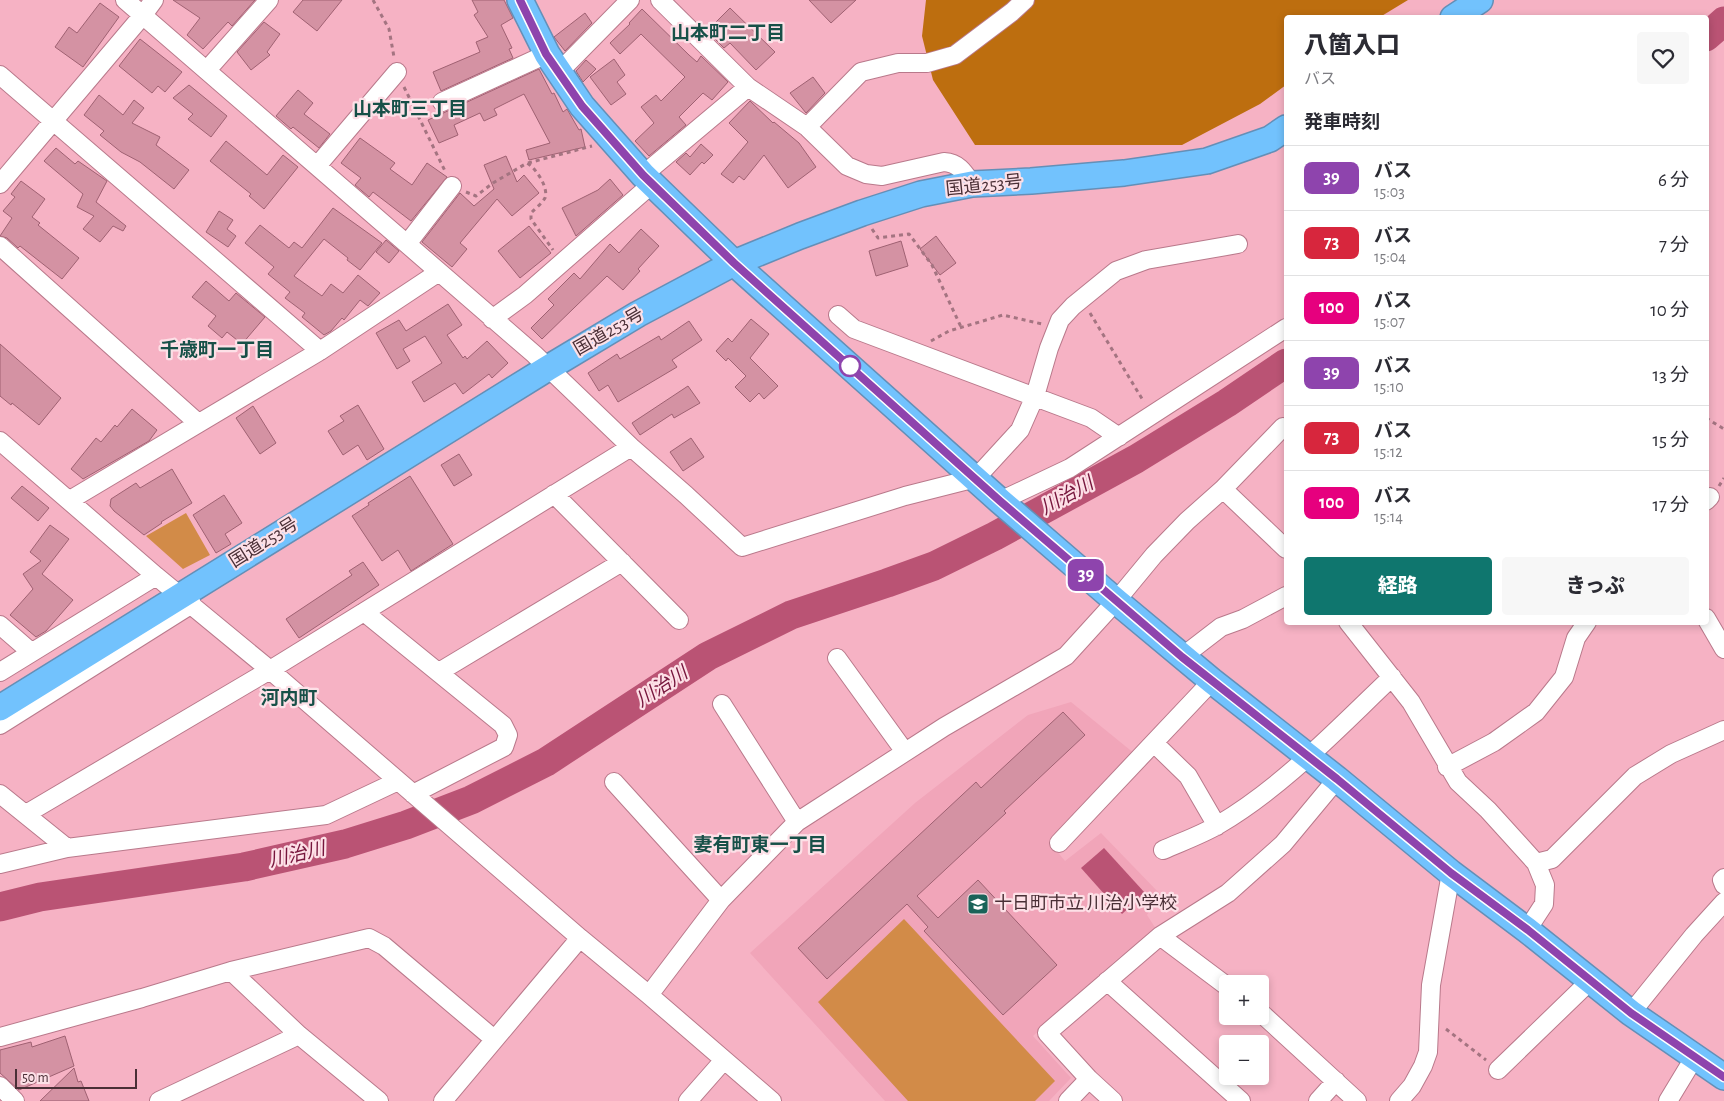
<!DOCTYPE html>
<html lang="ja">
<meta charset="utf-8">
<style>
:root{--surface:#fff;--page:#f7f7f7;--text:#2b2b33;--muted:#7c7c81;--line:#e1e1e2;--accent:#0f766e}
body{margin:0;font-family:"Alegreya Sans","Noto Sans JP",sans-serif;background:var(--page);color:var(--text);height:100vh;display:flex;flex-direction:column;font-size:19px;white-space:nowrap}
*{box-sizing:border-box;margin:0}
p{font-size:16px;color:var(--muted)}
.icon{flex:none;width:28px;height:28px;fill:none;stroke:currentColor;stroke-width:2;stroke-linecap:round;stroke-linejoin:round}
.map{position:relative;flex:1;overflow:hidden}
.panel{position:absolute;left:1284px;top:15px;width:425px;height:610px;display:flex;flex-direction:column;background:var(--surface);border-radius:5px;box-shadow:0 2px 8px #0003}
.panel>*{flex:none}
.badge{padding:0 10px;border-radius:8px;font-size:18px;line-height:32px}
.controls{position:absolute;left:1219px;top:975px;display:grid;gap:10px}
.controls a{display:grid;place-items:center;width:50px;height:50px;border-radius:5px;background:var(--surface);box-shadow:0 2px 8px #0003;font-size:25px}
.scale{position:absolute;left:15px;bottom:12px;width:122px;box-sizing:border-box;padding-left:5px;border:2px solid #4a2f36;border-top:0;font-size:14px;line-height:18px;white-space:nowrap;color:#4a2f36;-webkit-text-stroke:4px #fde0e7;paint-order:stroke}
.map>.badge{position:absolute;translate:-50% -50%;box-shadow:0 0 0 2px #fff}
h2{padding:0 20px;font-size:19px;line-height:45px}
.round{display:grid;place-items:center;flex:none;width:52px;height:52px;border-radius:5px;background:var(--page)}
.headline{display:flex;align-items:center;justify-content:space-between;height:85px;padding:0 20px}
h1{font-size:24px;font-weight:800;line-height:38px}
.action{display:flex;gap:10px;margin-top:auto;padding:10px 20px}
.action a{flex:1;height:58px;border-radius:5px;background:var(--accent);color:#fff;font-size:20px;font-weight:800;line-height:58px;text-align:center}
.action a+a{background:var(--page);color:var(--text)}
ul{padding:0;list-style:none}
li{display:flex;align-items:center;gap:15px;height:65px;padding:0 20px;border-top:1px solid var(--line)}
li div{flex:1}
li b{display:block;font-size:19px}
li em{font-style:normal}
li .badge{min-width:55px;font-weight:700;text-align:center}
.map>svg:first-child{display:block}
.built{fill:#f1a5b9}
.green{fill:#d28b48}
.forest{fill:#bd6e0f}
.water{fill:#ba5374}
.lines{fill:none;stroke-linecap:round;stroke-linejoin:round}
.river{stroke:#ba5374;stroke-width:29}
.building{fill:#d492a3;stroke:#9f6172}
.minor-casing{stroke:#b9798b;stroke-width:20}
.highway-casing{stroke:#648fb7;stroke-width:28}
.path{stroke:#a47481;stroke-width:3;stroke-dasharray:4 4;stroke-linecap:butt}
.minor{stroke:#fff;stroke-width:18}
.highway{stroke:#72c2fd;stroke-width:25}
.line-casing{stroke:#fff;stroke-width:11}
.line{stroke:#8e44ad;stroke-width:8}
.stop-dot{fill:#fff;stroke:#8e44ad;stroke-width:2.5}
.labels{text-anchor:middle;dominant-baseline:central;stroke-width:4.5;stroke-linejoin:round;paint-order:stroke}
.street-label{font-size:18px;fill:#4a2f36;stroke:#fde0e7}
.poi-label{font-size:18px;fill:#4a2f36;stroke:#fde0e7;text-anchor:start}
.neighbourhood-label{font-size:19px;font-weight:bold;fill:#175048;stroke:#fde0e7}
.water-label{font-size:19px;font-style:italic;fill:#76153c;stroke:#fde0e7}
</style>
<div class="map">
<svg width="1724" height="1101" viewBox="0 0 1724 1101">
<rect width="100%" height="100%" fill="#f6b2c4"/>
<path class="built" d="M1071 702 1135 754 1051 844 1065 861 1101 833 1160 894 1147 915 1156 929 1116 960 1033 1036 1071 1078 1049 1101H885L750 953 915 803 1028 715Z"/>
<path class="green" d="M186 513 210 555 183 569 146 536Z
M904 919 1055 1081 1035 1101H908L818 1002Z"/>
<path class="forest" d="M926 0H1408L1380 17 1286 18V85L1260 104 1182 145H975L933 80 922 36Z"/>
<path class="water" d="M1104 848 1145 893 1122 914 1081 868Z"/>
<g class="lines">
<path class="river" d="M1706 37 1724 21
M0 907 40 897 244 867 345 844 406 825 471 800 546 762 708 656 791 615 887 583 934 566 995 536 1136 459 1227 403 1286 363"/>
</g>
<path class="building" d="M173 0H255L232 26 228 22 203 49 187 35 200 18Z
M303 0H342L317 31 293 12Z
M472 0H504L513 18 501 25 512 48 509 49 513 58 441 91 433 72 480 52 476 42 488 37 474 15 478 12Z
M809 0H856L831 23Z
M100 3 119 17 83 67 55 47 69 27 77 33Z
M730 8 775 52 756 70 730 43 724 48 711 35 717 28 714 24Z
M642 9 689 55 697 62 701 56 728 82 712 100 703 93 679 117 686 125 649 156 635 141 654 123 641 107 656 95 661 101 685 77 641 34 620 54 610 43 630 24 629 23Z
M585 13 592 23 565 51 554 37Z
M264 22 280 34 267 52 270 55 251 70 237 52Z
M140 39 182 72 165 92 158 86 152 93 119 66Z
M614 59 625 75 617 82 626 94 611 105 590 77Z
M586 60 596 69 583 82 576 71Z
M539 69 552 94 554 93 563 112 567 109 579 130 581 129 585 147 529 160 526 150 550 143 524 94 494 109 497 115 484 121 480 113 454 125 458 135 439 143 428 120Z
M813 77 825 93 806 113 790 93Z
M189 85 227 116 211 137 188 119 193 114 173 98Z
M298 90 313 103 304 114 330 134 319 148 293 127 291 129 276 116Z
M99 95 123 115 134 100 144 108 132 123 160 137 156 145 189 170 174 189 140 162 121 152 100 135 104 131 84 115Z
M750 101 773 123 774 122 799 143 816 167 788 188 764 155 744 180 739 176 733 183 721 174 748 142 729 123Z
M360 138 395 163 390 169 412 185 427 163 447 177 411 221 373 192 369 197 355 185 361 178 341 163Z
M226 141 267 175 283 155 298 167 264 209 249 196 251 194 210 161Z
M701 144 713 155 704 164 702 162 690 175 676 162 686 153 690 157Z
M56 148 75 164 78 161 107 181 96 202 126 226 123 231 113 226 100 242 83 229 94 216 77 207 83 194 44 161Z
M506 156 517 182 524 175 539 193 512 216 497 199 460 243 467 249 452 267 422 242 460 193 474 206 494 189 484 165Z
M610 179 623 195 576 236 562 208 598 190Z
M21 181 45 199 32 217 40 223 38 225 79 258 62 279 20 246 18 248 7 238 0 236 12 218 3 211 15 197 11 194Z
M333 208 382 243 360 270 347 260 348 258 324 239 294 276 322 296 331 284 343 293 358 275 380 293 368 306 360 300 344 320 342 318 331 331 324 335 302 317 305 313 285 298 290 292 268 274 274 267 245 243 260 225 289 248 294 242 302 248Z
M219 211 233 220 227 229 236 236 228 247 206 232Z
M529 226 551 253 520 278 498 251Z
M641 229 659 246 638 269 640 271 623 290 607 276 542 339 531 328 554 305 548 299 574 273 580 279 610 244 619 253Z
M936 236 956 263 940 275 920 249Z
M386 240 399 251 389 263 376 252Z
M901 241 908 266 876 276 869 251Z
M206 281 229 301 236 293 265 317 242 344 227 332 222 338 208 326 216 316 192 297Z
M448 304 462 325 447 335 463 358 465 356 467 359 487 341 508 363 492 378 489 374 463 394 455 383 424 402 412 382 442 363 425 336 403 349 410 361 397 369 376 333 399 320 406 331Z
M751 319 769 334 750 358 778 386 764 399 759 393 750 402 735 387 746 376 728 358 726 361 716 351 728 338 732 342Z
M689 321 702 340 672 360 677 367 618 402 608 385 599 391 588 373 617 354 620 359 659 336 661 340Z
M0 344 61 398 39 425 12 403 11 405 0 396Z
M688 386 700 403 674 418 672 414 640 435 632 423Z
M358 405 384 449 367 460 358 445 343 455 328 431 344 421 340 416Z
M253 406 276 443 260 454 236 418Z
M132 409 157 430 149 441 83 479 71 469 96 438 101 442 115 425 117 427Z
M691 438 704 457 683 471 670 452Z
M459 454 472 475 454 486 441 465Z
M172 469 192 503 161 522 162 523 144 535 114 511 110 506 111 499 136 483 140 488Z
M410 476 453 544 411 571 398 550 382 561 352 516 369 505 368 503Z
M22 486 49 508 38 521 11 498Z
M224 495 242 523 225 534 231 544 216 553 193 515Z
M50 525 69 539 42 574 73 600 46 631 36 637 10 615 33 589 23 574 41 561 30 552Z
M363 562 379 585 299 638 286 619 352 575 349 571Z
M1063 712 1085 735 1004 811 1006 813 917 896 938 918 978 880 1057 965 1003 1015 924 931 928 927 907 904 827 979 798 948 976 782 981 788Z
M65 1036 74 1066 19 1090 0 1073V1050L31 1042 32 1047Z
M74 1068 78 1082 81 1081 89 1101H40Z"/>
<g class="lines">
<g class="minor-casing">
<path id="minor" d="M125 0 534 354 631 447 686 495 742 547 905 496 976 478 1020 430 1035 396 1049 348 1060 320 1073 306 1116 271 1146 260 1238 244
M660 0 748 87
M207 70 269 0
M559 72 630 0
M0 75 320 351
M442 102 547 54
M807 127 861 72 898 63H927L955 55 1012 12 1025 0
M317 166 397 72
M643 175 748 87 807 127 847 166 866 174 882 176 944 162C959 163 964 172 972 184
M0 184 143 15 154 0
M407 244 452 186
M0 246 198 423
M838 315 854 329 1091 418 1119 437
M492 319 525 295 652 184
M0 441 156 576 270 670 580 938 649 995 772 1101
M1223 489 1286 549
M554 494 679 620
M70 500 320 351 439 272
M1000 501 1070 468 1286 328
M1706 501 1710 497
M364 612 503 725 508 735 504 747 413 794
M1706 618 1724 649
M1348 622 1411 702 1458 782 1488 810 1536 863 1545 885 1544 904 1527 930
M0 625 31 652
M1182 657 1221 627 1243 619 1286 596
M837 658 905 752
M0 672 156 576
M439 672 622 562
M722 704 797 822
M0 725 192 604
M1154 743 1188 776 1217 826
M1447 767 1494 742 1536 712 1564 677 1576 638 1587 622
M614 782 721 900
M0 794 67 848
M26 814 270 670 631 447
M1059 843 1212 681
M1163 850C1181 842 1201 835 1218 825 1284 786 1337 729 1392 677
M1536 863 1552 859 1635 776 1671 754 1724 730
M0 864 67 848 326 815 398 781
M1724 878 1722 880 1724 885
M1160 936 1228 987
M231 971 299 1035 379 1101
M1107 981 1241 1101
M649 995 721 900 797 822 944 727 1066 656 1116 601 1154 555 1187 521 1223 489 1283 427
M1260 1012 1357 1101
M1631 1013 1694 935 1724 902
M0 1037 142 998 231 971 369 938 384 946 494 1039
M1498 1070 1591 980
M1089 1079 1047 1033 1160 936 1228 893 1283 844 1337 779
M0 1086 15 1101
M159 1101 299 1035
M443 1101 580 938
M688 1101 724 1060
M1068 1101 1089 1079 1113 1101
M1318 1101 1336 1081
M1399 1101 1412 1086 1423 1066 1428 1052 1431 985 1451 873
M1668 1101 1694 1058"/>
</g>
<g class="highway-casing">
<path id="highway" d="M520 0 547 54 582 106 643 175 734 263 1000 501 1116 601 1212 681 1337 779 1451 873 1527 930 1631 1013 1724 1077
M1453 18 1480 0
M0 708 548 368 638 314 734 263 800 236 862 213 921 194 972 184 1031 181 1124 173 1207 161 1270 139 1286 128"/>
</g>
<path class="path" d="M373 0 389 29 394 57
M404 87 446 173
M528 163 592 146
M466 192 476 196 493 183 527 163C536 168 549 188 545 198 542 203 535 209 531 213V219L553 250
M872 229 878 238 909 234 932 265 961 327
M1090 313 1144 402
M931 341 949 331 1003 315 1042 324
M1706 418 1724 429
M1719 486 1724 478
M1446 1029 1486 1060"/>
<use href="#minor" class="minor"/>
<use href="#highway" class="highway"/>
</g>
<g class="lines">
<g class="line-casing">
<path id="line" d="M520 0 546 54 582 106 643 175 734 263 1000 501 1182 657 1337 779 1451 873 1528 930 1631 1013 1724 1077"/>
</g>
<use href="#line" class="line"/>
</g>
<defs>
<g id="school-square" transform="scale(1.125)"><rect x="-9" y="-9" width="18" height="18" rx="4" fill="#1a6359" stroke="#fde0e7"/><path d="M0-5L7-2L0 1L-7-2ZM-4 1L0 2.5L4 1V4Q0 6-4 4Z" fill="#fff"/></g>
</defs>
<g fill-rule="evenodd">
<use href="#school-square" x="978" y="904"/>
</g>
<circle class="stop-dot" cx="850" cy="366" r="10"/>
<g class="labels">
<g class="street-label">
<text transform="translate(984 186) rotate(-6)">国道253号</text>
<text transform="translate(609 332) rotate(-30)">国道253号</text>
<text transform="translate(264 543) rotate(-32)">国道253号</text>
</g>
<g class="poi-label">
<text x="994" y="904">十日町市立 川治小学校</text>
</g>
<g class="neighbourhood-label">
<text x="728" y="33">山本町二丁目</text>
<text x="410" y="109">山本町三丁目</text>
<text x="217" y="350">千歳町一丁目</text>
<text x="289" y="698">河内町</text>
<text x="760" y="845">妻有町東一丁目</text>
</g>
<g class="water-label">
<text transform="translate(1067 496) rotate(-29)">川治川</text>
<text transform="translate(662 687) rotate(-33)">川治川</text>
<text transform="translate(297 855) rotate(-13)">川治川</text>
</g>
</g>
</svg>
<div class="controls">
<a>+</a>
<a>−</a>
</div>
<div class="scale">50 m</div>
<b class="badge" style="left:1086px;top:575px;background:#8e44ad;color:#fff">39</b>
<section class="panel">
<div class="headline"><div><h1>八箇入口</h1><p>バス</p></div><a class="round"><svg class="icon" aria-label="heart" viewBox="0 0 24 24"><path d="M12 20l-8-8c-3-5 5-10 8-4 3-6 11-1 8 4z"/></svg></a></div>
<h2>発車時刻</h2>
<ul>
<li><span class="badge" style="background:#8e44ad;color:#fff">39</span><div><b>バス</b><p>15:03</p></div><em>6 分</em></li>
<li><span class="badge" style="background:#d7263d;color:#fff">73</span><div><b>バス</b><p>15:04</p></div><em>7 分</em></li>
<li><span class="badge" style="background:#e6007e;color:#fff">100</span><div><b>バス</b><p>15:07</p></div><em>10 分</em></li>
<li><span class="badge" style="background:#8e44ad;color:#fff">39</span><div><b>バス</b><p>15:10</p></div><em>13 分</em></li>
<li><span class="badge" style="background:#d7263d;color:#fff">73</span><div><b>バス</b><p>15:12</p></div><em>15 分</em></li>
<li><span class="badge" style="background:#e6007e;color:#fff">100</span><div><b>バス</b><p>15:14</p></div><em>17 分</em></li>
</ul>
<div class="action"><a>経路</a><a>きっぷ</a></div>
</section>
</div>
